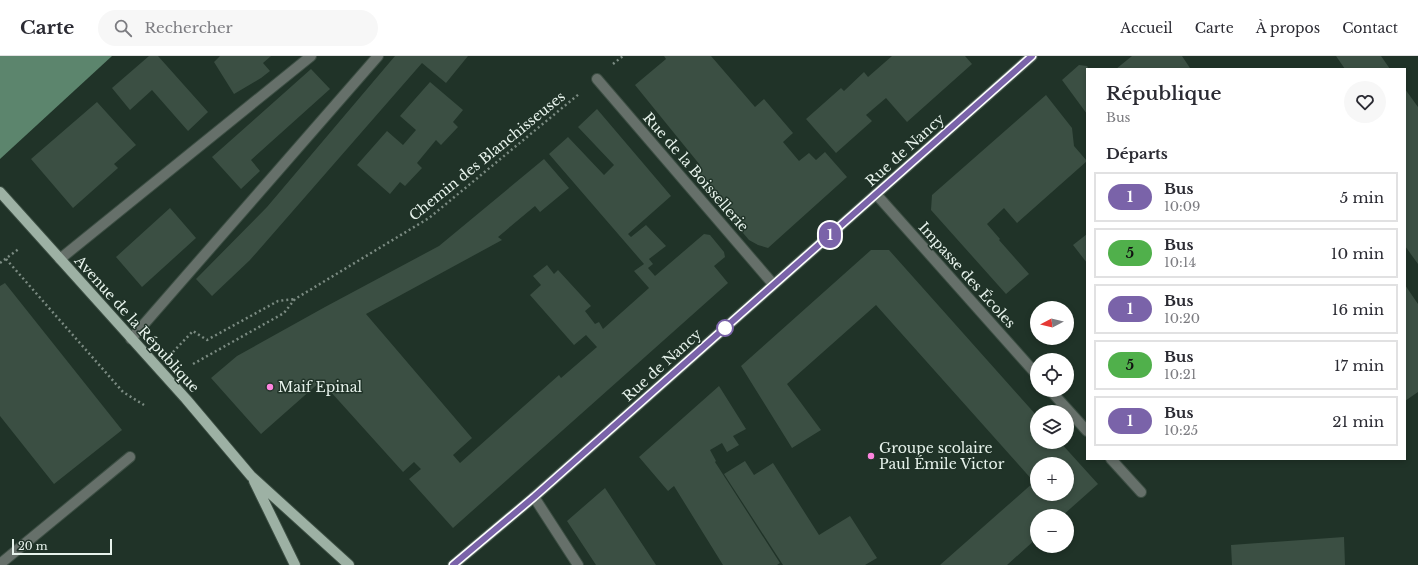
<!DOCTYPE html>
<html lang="fr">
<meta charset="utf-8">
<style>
:root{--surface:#fff;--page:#f7f7f7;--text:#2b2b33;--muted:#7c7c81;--line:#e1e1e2}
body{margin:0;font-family:"Libre Baskerville",serif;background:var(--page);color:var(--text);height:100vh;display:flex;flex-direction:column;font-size:15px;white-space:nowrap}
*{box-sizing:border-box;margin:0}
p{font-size:13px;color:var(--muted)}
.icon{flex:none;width:22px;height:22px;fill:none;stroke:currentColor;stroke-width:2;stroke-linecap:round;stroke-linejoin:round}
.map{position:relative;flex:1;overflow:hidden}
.panel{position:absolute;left:1086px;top:12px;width:320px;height:392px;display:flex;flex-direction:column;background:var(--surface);border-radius:0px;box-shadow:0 2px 6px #0003}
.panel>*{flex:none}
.badge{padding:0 8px;border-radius:13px;font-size:14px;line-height:26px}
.needle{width:26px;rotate:263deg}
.controls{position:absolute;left:1030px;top:245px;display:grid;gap:8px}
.controls a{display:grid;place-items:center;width:44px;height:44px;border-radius:50%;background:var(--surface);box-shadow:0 2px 6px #0003;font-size:20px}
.scale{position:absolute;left:12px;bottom:10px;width:100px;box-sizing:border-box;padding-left:4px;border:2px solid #e7f3ec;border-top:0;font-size:11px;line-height:14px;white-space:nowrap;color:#e7f3ec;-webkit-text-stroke:3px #203328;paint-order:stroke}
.map>.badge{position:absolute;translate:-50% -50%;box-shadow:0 0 0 2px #fff}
h2{padding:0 20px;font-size:15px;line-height:36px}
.round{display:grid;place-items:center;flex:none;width:42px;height:42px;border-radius:21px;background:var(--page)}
.summary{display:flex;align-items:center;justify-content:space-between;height:68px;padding:0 20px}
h1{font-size:19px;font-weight:600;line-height:30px}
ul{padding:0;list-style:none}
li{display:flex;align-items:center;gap:12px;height:50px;margin:0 8px 6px;padding:0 12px;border:2px solid var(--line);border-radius:0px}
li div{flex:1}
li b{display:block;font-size:15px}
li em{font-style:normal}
li .badge{min-width:44px;font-weight:700;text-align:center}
header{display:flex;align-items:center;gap:24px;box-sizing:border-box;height:56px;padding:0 20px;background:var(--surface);border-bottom:1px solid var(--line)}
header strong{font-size:19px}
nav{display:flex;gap:22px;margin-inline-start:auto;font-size:14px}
.search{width:280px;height:36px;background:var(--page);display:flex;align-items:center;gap:10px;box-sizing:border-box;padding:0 14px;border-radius:22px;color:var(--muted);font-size:15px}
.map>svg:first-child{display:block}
.water{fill:#5c856d}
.building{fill:#3b4f43;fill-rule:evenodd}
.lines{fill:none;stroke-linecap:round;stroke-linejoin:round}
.service-casing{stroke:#3c4e43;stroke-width:12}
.minor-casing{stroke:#3c4e43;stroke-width:12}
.secondary-casing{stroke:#3c4e43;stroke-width:12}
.primary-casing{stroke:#3c4e43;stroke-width:12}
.path{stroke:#7b8b82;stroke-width:2.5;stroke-dasharray:2 3;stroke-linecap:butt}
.service{stroke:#66706a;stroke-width:10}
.minor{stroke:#66706a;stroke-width:10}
.secondary{stroke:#85948b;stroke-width:10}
.primary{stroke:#9db1a4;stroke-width:10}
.line-casing{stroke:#fff;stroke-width:9}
.line{stroke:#7a63a9;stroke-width:6}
.stop-dot{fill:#fff;stroke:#7a63a9;stroke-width:2}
.poi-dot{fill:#fe85df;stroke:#203328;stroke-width:1.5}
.labels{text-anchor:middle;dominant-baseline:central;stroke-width:3;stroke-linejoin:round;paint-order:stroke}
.street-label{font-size:14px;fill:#e7f3ec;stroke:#203328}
.poi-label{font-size:14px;fill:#e7f3ec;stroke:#203328;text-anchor:start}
</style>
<header>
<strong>Carte</strong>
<div class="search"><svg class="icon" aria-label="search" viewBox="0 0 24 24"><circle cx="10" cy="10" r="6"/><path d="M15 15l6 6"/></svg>Rechercher</div>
<nav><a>Accueil</a><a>Carte</a><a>À propos</a><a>Contact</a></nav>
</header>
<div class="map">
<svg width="1418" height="509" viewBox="0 0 1418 509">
<rect width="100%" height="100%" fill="#203328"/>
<path class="water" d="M0 0H112L0 103Z"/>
<path class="building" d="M149 0H158L208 56 188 75 152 34 130 54 112 32Z
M220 0H271L263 7 270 15 261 22 234 38 214 6Z
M395 0H468L446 27 422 7 250 204 212 240 196 223 267 151Z
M664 0H711L755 51 764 43 793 77 783 86 799 105 809 97 816 104 825 96 847 121 768 192 758 189 749 184 691 116 700 109 635 29 666 3Z
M892 0H965L972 8 907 66 886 42 866 59 872 65 836 97 806 63 841 32 844 35 864 16 868 21Z
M1132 0H1182L1190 12 1189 13H1116Z
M1336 0H1381L1390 13H1345Z
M1079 9 1087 10 1089 13H1087V58L1062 24Z
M311 13 330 33 251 104 260 115 241 133 212 101Z
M430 26 463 54 453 66 458 71 441 89 436 84 417 107 422 112 405 130 400 126 390 138 357 109 387 75 403 89 416 74 400 60Z
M1405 33 1418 51V208L1405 190Z
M1046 39 1072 72 1074 90 1087 105 1017 167 1004 152 987 168 1000 183 999 184 1029 218 1006 238 931 154 932 139Z
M97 46 136 89 114 108 118 112 73 152 31 103Z
M597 53 671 140 628 178 631 181 646 169 666 190 649 203 653 208 648 212 655 220 704 178 710 179 724 196 725 201 714 210 728 227 453 472 409 423 421 413 414 406 403 416 321 325 261 378 211 322 237 300 325 251 439 190 544 103 569 132 540 156 535 150 498 181 502 184 366 258 472 382 453 399 460 407 559 319 561 322 597 291 586 279 574 289 530 239 541 229 533 220 547 209 554 218 558 214 591 250 585 255 595 268 599 266 603 273 649 232 634 215 644 208 549 98 568 81 604 119 614 109 578 71Z
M170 152 196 182 142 231 116 201Z
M1087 178V207L1073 189Z
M871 194H889L1037 360V386H1060L1098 428 1062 460H1037V482L1007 509H940L1034 426 876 249 787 328 821 374 792 392 741 310ZM1037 408H1067V438H1037Z
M5 227 122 374 54 428 0 360V230Z
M1405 229 1418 248V336L1405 345Z
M719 330 746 373 733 380 739 389 727 396 722 387 710 394 716 405 715 406 780 507 777 509H723L674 430 668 435 639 401Z
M745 405 754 419 773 407 819 479 850 460 877 502 865 509H783L724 418Z
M605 432 656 509H596L567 465Z
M1344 481 1345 509H1232L1231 489Z"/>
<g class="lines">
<g class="service-casing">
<path id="service" d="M60 203 311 0
M131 283 378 0
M534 441 578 509"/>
</g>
<g class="minor-casing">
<path id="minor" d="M597 23 773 228
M876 138 1037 319
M1050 334 1087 375
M1111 403 1141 436
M0 508 130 401"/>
</g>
<g class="secondary-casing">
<path id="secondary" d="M453 509 534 441 1032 0"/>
</g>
<g class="primary-casing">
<path id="primary" d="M0 136 186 343 251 420 349 509
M254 425 295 509"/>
</g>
<path class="path" d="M613 8 623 0
M6 203 123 336 144 349
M0 207 20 192
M173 296 193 275 207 284 278 245 295 243
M193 308 284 257 295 243 429 162 579 38"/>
<use href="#service" class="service"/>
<use href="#minor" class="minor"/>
<use href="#secondary" class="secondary"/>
<use href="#primary" class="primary"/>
</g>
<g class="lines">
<g class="line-casing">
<path id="line" d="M453 509 534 441 1032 0"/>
</g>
<use href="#line" class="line"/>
</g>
<circle class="stop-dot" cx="725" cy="272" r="8"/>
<g class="poi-dot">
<circle cx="270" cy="331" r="4"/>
<circle cx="871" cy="400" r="4"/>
</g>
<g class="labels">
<g class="street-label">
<text transform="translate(905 94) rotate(-42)">Rue de Nancy</text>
<text transform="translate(487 100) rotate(-39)">Chemin des Blanchisseuses</text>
<text transform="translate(696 116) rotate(49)">Rue de la Boissellerie</text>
<text transform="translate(967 219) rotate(48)">Impasse des Écoles</text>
<text transform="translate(137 268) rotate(48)">Avenue de la République</text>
<text transform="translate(662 309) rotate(-42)">Rue de Nancy</text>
</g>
<g class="poi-label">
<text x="278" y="331">Maif Epinal</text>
<text x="879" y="392">Groupe scolaire<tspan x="879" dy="16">Paul Émile Victor</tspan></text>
</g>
</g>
</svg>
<div class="controls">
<a><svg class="needle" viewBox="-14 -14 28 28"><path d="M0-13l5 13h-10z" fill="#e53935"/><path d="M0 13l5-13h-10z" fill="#7c7c81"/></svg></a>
<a><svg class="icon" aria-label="locate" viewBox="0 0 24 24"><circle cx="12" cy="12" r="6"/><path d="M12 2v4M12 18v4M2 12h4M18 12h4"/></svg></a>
<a><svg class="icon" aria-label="layers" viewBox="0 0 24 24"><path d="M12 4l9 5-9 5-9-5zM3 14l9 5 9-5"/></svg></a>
<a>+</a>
<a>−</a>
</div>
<div class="scale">20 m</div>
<b class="badge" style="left:830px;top:179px;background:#7a63a9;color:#fff">1</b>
<section class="panel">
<div class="summary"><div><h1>République</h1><p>Bus</p></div><a class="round"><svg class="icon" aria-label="heart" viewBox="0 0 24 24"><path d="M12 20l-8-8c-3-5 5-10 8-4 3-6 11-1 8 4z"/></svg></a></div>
<h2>Départs</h2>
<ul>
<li><span class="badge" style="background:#7a63a9;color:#fff">1</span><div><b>Bus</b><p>10:09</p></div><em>5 min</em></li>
<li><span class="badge" style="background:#50b04b;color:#111">5</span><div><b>Bus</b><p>10:14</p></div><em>10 min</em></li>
<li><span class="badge" style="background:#7a63a9;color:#fff">1</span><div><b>Bus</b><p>10:20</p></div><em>16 min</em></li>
<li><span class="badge" style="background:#50b04b;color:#111">5</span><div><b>Bus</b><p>10:21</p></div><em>17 min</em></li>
<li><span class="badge" style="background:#7a63a9;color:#fff">1</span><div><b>Bus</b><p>10:25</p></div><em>21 min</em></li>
</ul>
</section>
</div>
